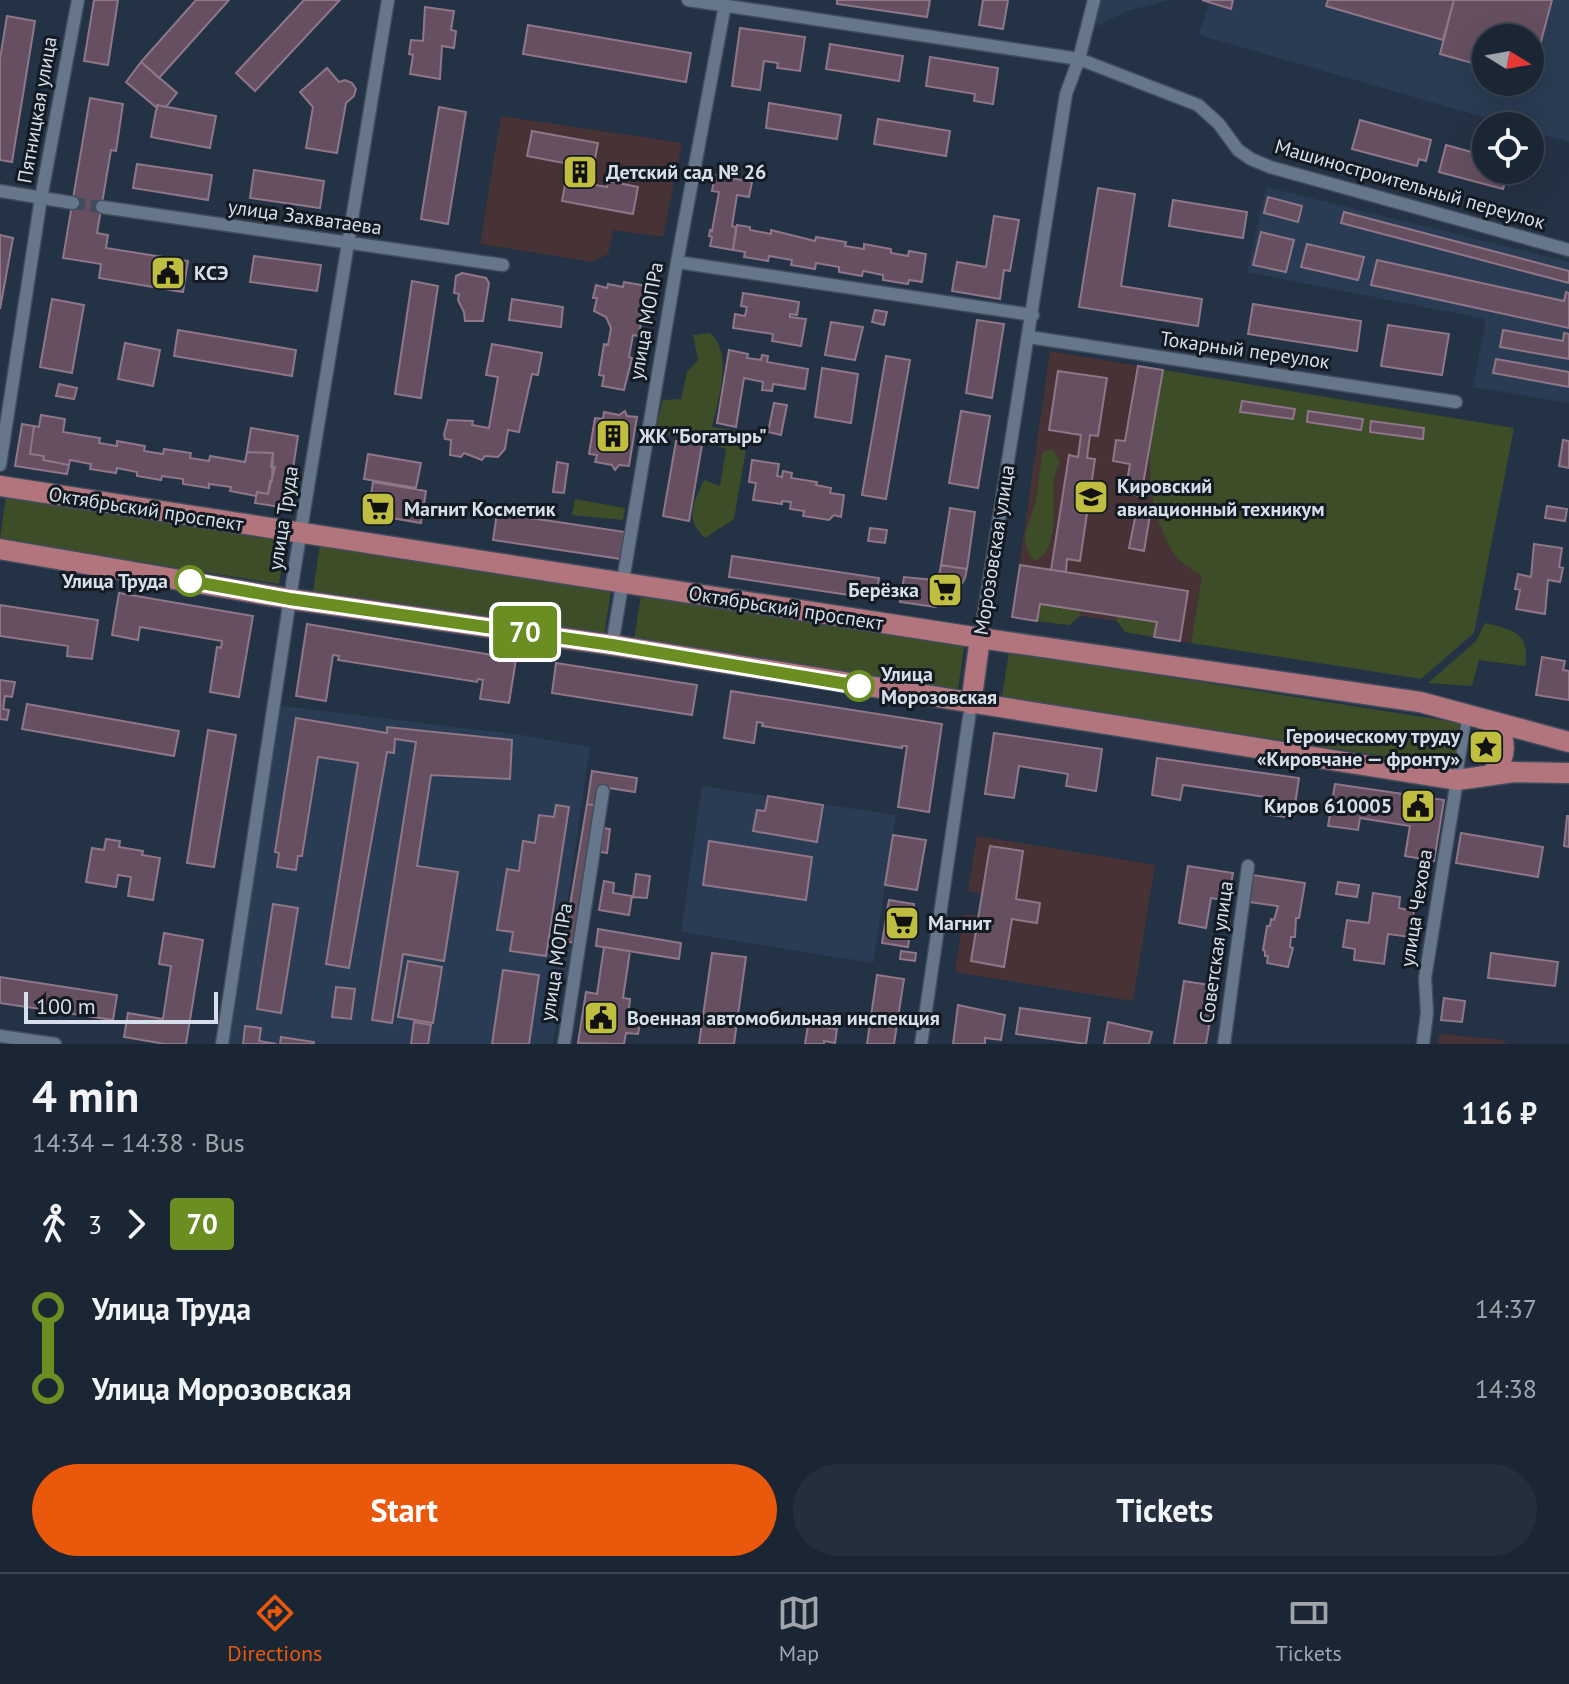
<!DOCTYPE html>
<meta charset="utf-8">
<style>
:root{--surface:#1b2634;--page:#242e3c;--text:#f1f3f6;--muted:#a0a5ac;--line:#39434f;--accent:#ea580c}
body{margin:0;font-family:"PT Sans",sans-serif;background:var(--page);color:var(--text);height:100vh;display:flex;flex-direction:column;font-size:30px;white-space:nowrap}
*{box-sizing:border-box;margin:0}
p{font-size:26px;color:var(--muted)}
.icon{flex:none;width:44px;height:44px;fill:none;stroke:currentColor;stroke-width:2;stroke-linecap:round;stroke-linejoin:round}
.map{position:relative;height:1044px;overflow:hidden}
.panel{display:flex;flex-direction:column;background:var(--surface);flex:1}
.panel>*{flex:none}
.badge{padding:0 16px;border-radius:6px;font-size:28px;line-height:52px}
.needle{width:52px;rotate:101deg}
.tools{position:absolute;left:1472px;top:24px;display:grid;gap:16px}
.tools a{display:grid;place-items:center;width:72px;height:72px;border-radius:50%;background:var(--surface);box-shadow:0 8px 32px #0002,0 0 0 2px var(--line);font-size:40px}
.scale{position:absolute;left:24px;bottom:20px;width:194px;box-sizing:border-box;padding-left:8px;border:4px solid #d6dfeb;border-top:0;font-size:22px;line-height:28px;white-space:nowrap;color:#d6dfeb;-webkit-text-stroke:6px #131a22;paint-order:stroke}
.map>.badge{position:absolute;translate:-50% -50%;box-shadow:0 0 0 4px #fff}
.legs{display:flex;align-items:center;gap:12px;height:88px;padding:0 32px;font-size:26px}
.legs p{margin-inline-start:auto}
.headline{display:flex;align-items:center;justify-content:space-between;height:136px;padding:0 32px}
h1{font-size:44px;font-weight:800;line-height:60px}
.button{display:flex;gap:16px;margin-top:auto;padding:16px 32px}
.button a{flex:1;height:92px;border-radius:48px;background:var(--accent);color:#fff;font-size:32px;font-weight:800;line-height:92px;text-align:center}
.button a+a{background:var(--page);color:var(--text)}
ul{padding:0 32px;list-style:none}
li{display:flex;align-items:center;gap:28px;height:80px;font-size:30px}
li i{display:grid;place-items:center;width:12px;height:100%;margin:0 10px;background:currentColor}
li i::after{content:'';width:20px;height:20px;margin:-10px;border:6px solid;border-radius:50%;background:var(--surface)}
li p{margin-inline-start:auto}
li:first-child i{background:linear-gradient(#0000 50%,currentColor 0)}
li:last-child i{background:linear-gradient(currentColor 50%,#0000 0)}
.dock{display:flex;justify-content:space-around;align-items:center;height:112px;border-top:2px solid var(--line);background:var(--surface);font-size:22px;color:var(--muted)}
.dock a{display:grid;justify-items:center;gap:4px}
.dock .selected{color:var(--accent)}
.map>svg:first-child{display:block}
.built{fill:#2a3c53;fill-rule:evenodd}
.education{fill:#473235}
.green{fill:#3d4d27}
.building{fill:#654f60;stroke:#8f7789;stroke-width:2}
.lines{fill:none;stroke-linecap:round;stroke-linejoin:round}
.minor-tunnel{stroke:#3f4c5e;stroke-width:12;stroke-dasharray:12 6;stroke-linecap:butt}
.pedestrian-casing{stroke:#414d5c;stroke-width:12}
.minor-casing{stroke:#414d5c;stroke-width:15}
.primary-casing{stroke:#414d5c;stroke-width:23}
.pedestrian{stroke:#66768b;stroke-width:9}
.minor{stroke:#66768b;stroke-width:12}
.primary{stroke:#b3757d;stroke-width:20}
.line-1-casing{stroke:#fff;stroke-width:18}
.line-1{stroke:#6b8e23;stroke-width:12}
.stop-1-dot{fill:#fff;stroke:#6b8e23;stroke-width:4}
.labels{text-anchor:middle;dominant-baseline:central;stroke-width:6;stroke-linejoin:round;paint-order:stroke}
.street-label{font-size:20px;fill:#d6dfeb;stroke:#131a22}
.poi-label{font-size:20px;font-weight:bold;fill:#d6dfeb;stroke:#131a22;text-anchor:start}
.stop-label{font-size:20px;font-weight:bold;fill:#d6dfeb;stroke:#131a22;text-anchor:end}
</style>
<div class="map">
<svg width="1569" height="1044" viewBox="0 0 1569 1044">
<rect width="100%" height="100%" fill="#243245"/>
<path class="built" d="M1100 0H1170L1127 11 1099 25H1095Z
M1202 0H1569V142L1530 131V126H1514L1199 35 1209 2ZM1486 38H1530V82H1486Z
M1266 187 1569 262V403L1473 387 1486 319 1247 272Z
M281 706 522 735 590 747 561 945 573 949 570 972 562 982 553 1044H227Z
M702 786 896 815 873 963 681 932Z"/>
<path class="education" d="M501 116 682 143 663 237 614 230 608 254 592 262 480 244Z
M1050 351 1163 370 1179 561 1202 576 1191 643 1125 632 1117 621 1080 616 1069 625 1012 617Z
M977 836 1155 865 1133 1001 955 972 964 914 978 916 982 894 968 891Z
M1439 1034 1503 1040 1507 1044H1438Z"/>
<path class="green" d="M710 333C734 354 718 399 712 427L745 432 747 443 734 519 705 538C683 517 694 504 704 480L720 486 726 449C703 440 679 439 655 431L663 400 681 399 687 372 698 360 693 335Z
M1163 370 1514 428 1474 633 1421 679 1191 643 1202 576C1195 571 1187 567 1181 562 1172 555 1167 540 1162 530 1140 474 1153 427 1163 370Z
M1052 449 1060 461C1058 467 1055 473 1054 480 1052 501 1061 552 1034 561 1018 538 1027 530 1034 508 1039 490 1039 470 1043 452Z
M6 496 286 541 279 584 0 539Z
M575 499 625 508 623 520 572 515Z
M320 545 611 591 604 636 313 591Z
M641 595 964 646 958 690 634 640Z
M1040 604 1080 610V616L1069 625 1037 621Z
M1118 616 1157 622 1154 637 1125 632 1117 621Z
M1485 623C1513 630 1531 633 1525 666L1479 660 1472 686 1428 683 1476 641Z
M1009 652 1461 723 1454 767 1002 697Z"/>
<path class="building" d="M94 0H118L108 65 84 61Z
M196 0H229L159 78 141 62Z
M304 0H340L255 91 236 73Z
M837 0H930L927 17 837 4Z
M983 0H1008L1003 29 979 25Z
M1202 0H1233L1231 9Z
M1328 0H1454L1443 40 1326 6Z
M1454 0H1552L1531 79 1530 38H1486V67L1440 54Z
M425 7 454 11 451 30 456 31 454 48 442 46 440 79 410 74 413 55 409 54 411 40 423 41Z
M7 16 35 21 12 162 0 160V59Z
M528 25 691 53 686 82 523 54Z
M740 28 805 37 800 71 777 68 778 63 764 61 760 90 732 86Z
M830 44 903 56 899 81 826 69Z
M930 57 998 68 993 104 974 101 975 94 926 86Z
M141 62 177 93 166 107 157 105V108L126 82Z
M327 68 339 82 345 80 352 83 356 89 354 96 346 103 337 153 306 148 313 107 300 92Z
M90 98 123 104 116 151 111 150 97 233 108 235 106 248 188 261 183 292 99 278 101 264 63 258Z
M769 103 841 115 837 139 766 128Z
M157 105 216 116 210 148 151 137Z
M439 107 466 112 448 224 421 219Z
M878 119 950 131 946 156 874 144Z
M1360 120 1431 140 1426 161 1419 159 1417 166 1352 149Z
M532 131 598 143 590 184 607 187 609 181 638 187 633 214 562 201 569 164 527 156Z
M1446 145 1486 156V170H1514L1510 185 1505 183 1503 189 1439 172Z
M137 164 212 175 208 200 133 188Z
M254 170 324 181 320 208 250 198Z
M715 175 752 182 749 197 737 195 732 226 736 227 733 250 710 246 712 237 709 236 710 230 712 231 719 192 712 191Z
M1098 188 1135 194 1121 286 1202 299 1198 326 1079 307Z
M1268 197 1302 206 1298 222 1264 213Z
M1173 200 1247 212 1243 238 1169 226Z
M1344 212 1569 271V283L1341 223Z
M994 216 1019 220 1010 271 1004 270 1000 299 952 291 957 262 986 267Z
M737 225 750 227V230L771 234V230L815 241 816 237 846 242 845 246 864 249V244L891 249V253L908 256 909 251 926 254 922 282 909 280 908 284 883 280V275L863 271 862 276 839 272V267L816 263 815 269 791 265 792 260 769 256 768 261 744 257 745 252 733 250Z
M1261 232 1294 240 1286 272 1253 265Z
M0 235 13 238 0 309Z
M1307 244 1364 257 1358 280 1301 267Z
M254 256 321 265 317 291 250 282Z
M1377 260 1564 301 1566 292 1569 293V328L1371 285Z
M462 273 486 278 489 283 483 321H465L464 312 458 300 459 294 454 293 456 276Z
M412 281 438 286 421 398 395 394Z
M624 282 647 286 640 314 642 315 639 336 633 335 629 357 632 358 624 390 602 386 604 376 599 375 604 344 608 345 611 328 606 317 594 311 597 298H593L596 285 607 288 608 284 623 287Z
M743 293 799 302 797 315 790 314V317L806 319 801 346 772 341 773 334 733 328 735 314 745 316 747 307 741 306Z
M52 299 84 305 72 373 40 367Z
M512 299 563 307 561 327 509 320Z
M1253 304 1361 321 1357 351 1248 334Z
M875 310 887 312 884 325 872 322Z
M977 320 1004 324 992 398 966 393Z
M831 322 863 327 855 360 825 355Z
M1388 325 1449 334 1442 375 1381 366Z
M178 330 296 350 292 376 174 356Z
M1503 330 1563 341 1564 333 1569 334V359L1500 347Z
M125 343 160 350 153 386 118 379Z
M492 344 542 353 538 375 532 374 519 432 508 430 505 449 498 457 485 456 482 460 464 453 461 457 450 455 451 440 445 439 444 434 448 420 473 421 472 425 489 428 498 377 486 375Z
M729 350 748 354 747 358 761 360 762 355 768 356 767 362 808 369 805 389 773 384 772 391 762 390 763 382 744 378 736 427 717 423Z
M886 356 910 360 886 499 862 495Z
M1496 359 1569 372V387L1493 373Z
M1138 366 1163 370 1141 496 1125 493 1130 464 1113 461 1116 440 1125 441Z
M822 368 858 374 851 423 815 417Z
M1058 371 1107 378 1098 436 1090 435 1087 458 1095 459 1080 561 1067 559 1066 572 1051 570 1069 455 1078 457 1081 435 1049 430Z
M59 384 77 388 74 399 56 396Z
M1242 401 1295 409 1293 419 1240 412Z
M774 403 787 405 781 435 768 432Z
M625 411 627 416 637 417 629 466 619 465 615 470 612 465 595 462 597 455 589 454 595 418 603 419 604 412 619 415Z
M961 411 990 416 978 488 949 483Z
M1308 411 1363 419 1361 430 1307 422Z
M41 415 65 419 63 432 100 438 99 443 117 446V441L145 446 144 451 163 454 164 449 191 453 190 458 209 461 210 456 245 462 247 452 273 453 272 481H270L268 494 257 492 256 496 230 491 231 487 209 484V488L183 484V479L162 476 161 480 137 476V472L117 468 116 473 90 469 91 464 70 460 69 465 43 460 44 456 30 454 34 426 39 427Z
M1371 421 1424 428 1423 439 1370 432Z
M22 424 34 426 30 454 44 456 43 460 69 465 67 474 15 466Z
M251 428 298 436 287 508 255 503 257 492 268 494 275 467H271L273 453 247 452Z
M1563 440 1569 441V468L1559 466Z
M676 441 702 445 689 521 663 516Z
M368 454 421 463 416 488 364 479Z
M752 460 779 464 777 476 782 477 783 471 792 473 791 478 817 482 816 485 831 488 830 493 844 495 841 517 834 515 829 520 803 516 804 511 790 509 791 502 782 501V504L753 500 756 483 749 482Z
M557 462 568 464 564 493 553 492Z
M373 482 426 491 421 523 368 514Z
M1547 506 1567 509 1565 521 1545 518Z
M950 508 975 512 967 569 941 565Z
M497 513 625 532 621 559 493 540Z
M1136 513 1150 515 1144 551 1129 548Z
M870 528 887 530 885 543 868 541Z
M1534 544 1562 548 1559 567 1563 568 1560 582 1548 580 1545 614 1516 609 1520 590 1515 589 1518 574 1531 577Z
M732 556 879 578 876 599 729 577Z
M941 565 967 569 965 578 956 594 947 602 935 607 900 602 904 577 935 580 939 576Z
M1020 565 1188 591 1180 641 1154 637 1157 622 1040 604 1037 621 1012 617Z
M119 593 253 616 239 697 210 692 217 647 221 648 222 641 140 627 138 640 112 635Z
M0 605 98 620 92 659 67 656 68 646 0 636Z
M307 624 516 659 509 703 480 699 483 680 478 679 477 682 338 660 339 656 333 655 326 701 296 696Z
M1542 657 1565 661 1563 670 1569 671V700L1536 695Z
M556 663 697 685 692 715 552 693Z
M0 680 15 682 12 697 5 696 3 709 9 710 7 720 0 719Z
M731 691 942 724 929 812 898 807 907 746H902V748L762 726 763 723 757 722 754 743 724 738Z
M27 704 179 731 174 756 22 729Z
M296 718 387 733V727L512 740 510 779 431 775 417 866 458 872 444 961 403 954 392 1023 372 1020 416 742 395 739 394 753 387 752 349 968 326 964 358 763 318 757 302 856H298L296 870 277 867 279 853 275 852Z
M208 730 236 735 214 867 187 863Z
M994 733 1102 749 1096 791 1066 786 1068 774 1019 766 1014 798 985 794Z
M1157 758 1299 778 1293 818 1264 814 1266 797 1183 785 1180 800 1152 795Z
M592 771 637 778 635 792 602 787 599 806 587 804Z
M1335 784 1444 800 1434 861 1405 856 1410 826 1360 818 1358 830 1328 826Z
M768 796 823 805 817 842 753 831 757 810 765 811Z
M587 804 599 806 575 943 564 941Z
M556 805 569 807 546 956 510 951 513 932 497 930 507 869 519 871 523 841 535 843 539 815 554 817Z
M1567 816H1569V847L1564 846Z
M604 828 610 829 607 853 600 852Z
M1461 833 1543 847 1538 877 1456 863Z
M893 835 926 840 917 890 885 885Z
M106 839 120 841 119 847 143 851 142 855 160 858 153 900 128 896 131 877 118 875 116 887 86 882 92 848 104 850Z
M709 841 812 857 806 900 703 885Z
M990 846 1023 851 1016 899 1040 903 1037 923 1012 919 1004 967 971 961Z
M1188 866 1233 873 1228 901 1211 898 1206 928 1179 923Z
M636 874 650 876 647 898 633 897Z
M1253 875 1305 883 1299 918H1296L1295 937H1291L1290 947 1293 948 1288 967 1267 963 1268 956H1265V951L1263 950 1267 926H1270L1271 919 1274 920 1278 906 1249 902Z
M604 881 614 883 613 893 632 896 629 915 599 910Z
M1338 882 1359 885 1357 897 1336 894Z
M1373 893 1400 897 1399 908 1414 911 1410 937 1388 934 1384 964 1354 960 1355 949 1343 947 1347 920 1369 923Z
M889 900 914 904 908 947 882 943Z
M273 904 298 908 281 1013 257 1009Z
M598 929 681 943 679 959 596 946Z
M164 933 203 940 186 1044H165L124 1037 128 1013 163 1019 171 966 159 964Z
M604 947 630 951 623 998 630 999 628 1017 641 1018 638 1034 626 1033 624 1044 578 1043 586 992 597 994Z
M901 951 916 953 915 961 900 959Z
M712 953 746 957 734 1044H699Z
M1491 953 1558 962 1555 986 1488 978Z
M408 961 442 967 433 1023 398 1017Z
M503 970 539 975 529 1044H492Z
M877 975 904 979 894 1044H867Z
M0 977 117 995 113 1020 0 1003Z
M1184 981 1216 986 1206 1044H1174Z
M336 987 355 989 351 1019 332 1017Z
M1444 998 1465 1001 1462 1022 1441 1020Z
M958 1005 1005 1015 1001 1040 985 1038V1044H953Z
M1020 1008 1090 1018 1086 1044 1016 1034Z
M414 1022 431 1025 428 1044H411Z
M1108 1022 1152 1032 1149 1044H1104Z
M808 1025 837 1029 835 1043 824 1041V1044H805Z
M245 1026 261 1028 259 1041 277 1044H243Z
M281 1037 314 1042V1044H280Z"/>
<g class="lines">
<path class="minor-tunnel" d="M73 203 102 207"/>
<g class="pedestrian-casing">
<path id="pedestrian" d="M1457 780 1467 716"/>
</g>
<g class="minor-casing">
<path id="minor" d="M688 0 1079 59 1198 105 1219 124 1238 150 1251 159 1270 167 1569 250
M0 191 73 203
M102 207 503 265
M677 262 1033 315
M1029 337 1456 402
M0 465 41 198 78 0
M980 638 1066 94 1079 59 1094 0
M612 645 677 262 725 5
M0 1036 55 1044
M222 1044 295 566 388 0
M564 1044 603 791
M921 1044 971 704
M1224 1044 1248 866
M1423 1044 1427 1013 1425 978 1457 780"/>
</g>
<g class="primary-casing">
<path id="primary" d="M0 486 980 638 1420 702 1569 742
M0 549 290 599 612 645 1457 780 1514 772 1569 773
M971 704 980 638
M1490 775C1508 759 1507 742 1496 722"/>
</g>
<use href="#pedestrian" class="pedestrian"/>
<use href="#minor" class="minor"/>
<use href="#primary" class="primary"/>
</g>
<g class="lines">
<g class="line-1-casing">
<path id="line-1" d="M190 581 290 599 612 645 859 686"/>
</g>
<use href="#line-1" class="line-1"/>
</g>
<defs>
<g id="building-square" transform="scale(1.8)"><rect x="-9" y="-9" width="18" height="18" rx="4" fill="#bfbe41" stroke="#131a22"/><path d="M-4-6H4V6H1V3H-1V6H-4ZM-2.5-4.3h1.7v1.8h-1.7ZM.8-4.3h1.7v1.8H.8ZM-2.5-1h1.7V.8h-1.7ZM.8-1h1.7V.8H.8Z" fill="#111"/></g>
<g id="civic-square" transform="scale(1.8)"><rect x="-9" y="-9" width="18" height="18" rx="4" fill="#bfbe41" stroke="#131a22"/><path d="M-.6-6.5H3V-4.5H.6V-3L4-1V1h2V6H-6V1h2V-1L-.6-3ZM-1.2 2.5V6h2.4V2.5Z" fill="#111"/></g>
<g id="university-square" transform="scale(1.8)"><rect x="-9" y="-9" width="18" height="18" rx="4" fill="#bfbe41" stroke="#131a22"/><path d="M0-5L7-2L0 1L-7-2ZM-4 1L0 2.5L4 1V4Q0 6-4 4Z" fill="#111"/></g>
<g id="supermarket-square" transform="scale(1.8)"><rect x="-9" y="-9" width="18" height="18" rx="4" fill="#bfbe41" stroke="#131a22"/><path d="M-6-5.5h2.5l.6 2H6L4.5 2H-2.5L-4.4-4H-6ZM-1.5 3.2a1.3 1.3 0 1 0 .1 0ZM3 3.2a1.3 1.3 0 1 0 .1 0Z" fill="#111"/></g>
<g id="sight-square" transform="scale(1.8)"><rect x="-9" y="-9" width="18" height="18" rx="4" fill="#bfbe41" stroke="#131a22"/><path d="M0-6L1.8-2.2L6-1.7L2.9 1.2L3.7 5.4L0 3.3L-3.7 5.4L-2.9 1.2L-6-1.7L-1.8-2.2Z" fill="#111"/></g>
</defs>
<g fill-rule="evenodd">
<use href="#building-square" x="580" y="172"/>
<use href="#civic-square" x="168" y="273"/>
<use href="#building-square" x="613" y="436"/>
<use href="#university-square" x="1091" y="497"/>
<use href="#supermarket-square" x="378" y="509"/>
<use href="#supermarket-square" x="945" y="590"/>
<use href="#sight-square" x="1486" y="747"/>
<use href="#civic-square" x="1418" y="806"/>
<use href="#supermarket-square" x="902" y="923"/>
<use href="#civic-square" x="601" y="1018"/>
</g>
<g class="stop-1-dot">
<circle cx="190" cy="581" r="14"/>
<circle cx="859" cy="686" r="14"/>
</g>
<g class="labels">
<g class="street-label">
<text transform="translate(37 110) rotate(-80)">Пятницкая улица</text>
<text transform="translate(1410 184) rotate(16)">Машиностроительный переулок</text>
<text transform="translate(305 217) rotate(8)">улица Захватаева</text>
<text transform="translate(646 321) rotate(-80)">улица МОПРа</text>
<text transform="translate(1245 350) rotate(8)">Токарный переулок</text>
<text transform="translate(146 509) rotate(9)">Октябрьский проспект</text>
<text transform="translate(283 518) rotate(-81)">улица Труда</text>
<text transform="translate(994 550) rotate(-81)">Морозовская улица</text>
<text transform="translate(786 608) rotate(9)">Октябрьский проспект</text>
<text transform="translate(1416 908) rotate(-81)">улица Чехова</text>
<text transform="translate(1216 952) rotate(-82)">Советская улица</text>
<text transform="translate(556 962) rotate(-81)">улица МОПРа</text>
</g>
<g class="poi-label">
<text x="606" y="172">Детский сад № 26</text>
<text x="194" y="273">КСЭ</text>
<text x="639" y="436">ЖК "Богатырь"</text>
<text x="1117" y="486">Кировский<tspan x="1117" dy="23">авиационный техникум</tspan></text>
<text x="404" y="509">Магнит Косметик</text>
<text x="919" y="590" text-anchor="end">Берёзка</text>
<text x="1460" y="736" text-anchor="end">Героическому труду<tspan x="1460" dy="23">«Кировчане — фронту»</tspan></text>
<text x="1392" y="806" text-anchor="end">Киров 610005</text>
<text x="928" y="923">Магнит</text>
<text x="627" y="1018">Военная автомобильная инспекция</text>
</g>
<g class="stop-label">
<text x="168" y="581">Улица Труда</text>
<text x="881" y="674" text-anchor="start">Улица<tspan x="881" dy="23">Морозовская</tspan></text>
</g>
</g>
</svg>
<div class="tools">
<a><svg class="needle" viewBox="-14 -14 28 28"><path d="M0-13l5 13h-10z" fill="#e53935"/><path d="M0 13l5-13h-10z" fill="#a0a5ac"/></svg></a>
<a><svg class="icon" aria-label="locate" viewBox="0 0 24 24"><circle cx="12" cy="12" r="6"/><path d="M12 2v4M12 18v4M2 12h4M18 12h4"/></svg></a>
</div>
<div class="scale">100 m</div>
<b class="badge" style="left:525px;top:632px;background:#6b8e23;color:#fff">70</b>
</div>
<section class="panel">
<div class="headline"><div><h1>4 min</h1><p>14:34 – 14:38 · Bus</p></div><b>116 ₽</b></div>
<div class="legs"><svg class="icon" aria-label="walk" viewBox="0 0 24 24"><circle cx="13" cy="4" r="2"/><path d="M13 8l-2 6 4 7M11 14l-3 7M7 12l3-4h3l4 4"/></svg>3<svg class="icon" aria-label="forward" viewBox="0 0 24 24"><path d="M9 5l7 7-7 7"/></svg><b class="badge" style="background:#6b8e23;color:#fff">70</b></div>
<ul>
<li><i style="color:#6b8e23"></i><b>Улица Труда</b><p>14:37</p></li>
<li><i style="color:#6b8e23"></i><b>Улица Морозовская</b><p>14:38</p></li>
</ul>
<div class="button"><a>Start</a><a>Tickets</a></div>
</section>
<nav class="dock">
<a class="selected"><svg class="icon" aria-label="directions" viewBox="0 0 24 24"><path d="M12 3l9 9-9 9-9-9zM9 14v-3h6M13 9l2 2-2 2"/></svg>Directions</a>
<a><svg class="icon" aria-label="map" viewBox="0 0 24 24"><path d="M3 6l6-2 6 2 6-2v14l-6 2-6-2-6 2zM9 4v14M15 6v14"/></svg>Map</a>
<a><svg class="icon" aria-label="tickets" viewBox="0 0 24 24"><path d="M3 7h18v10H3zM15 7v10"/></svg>Tickets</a>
</nav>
